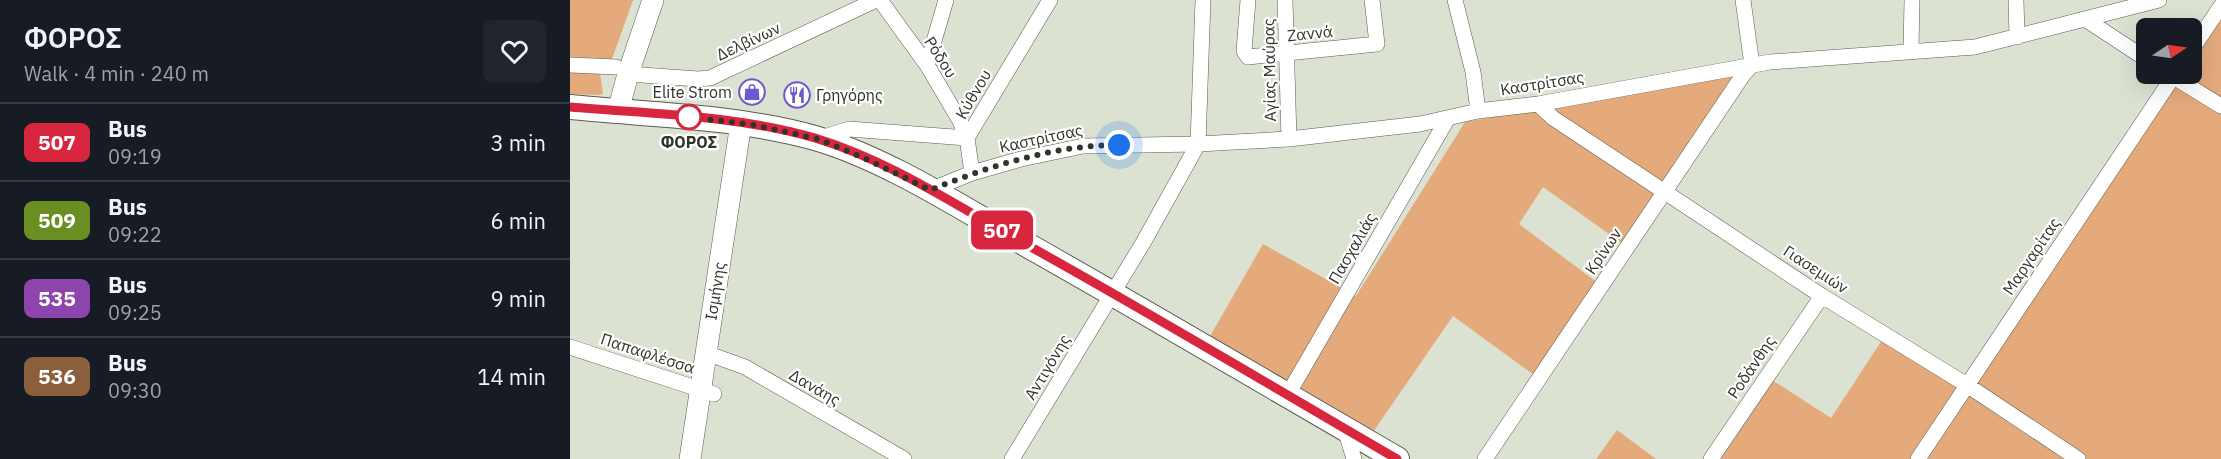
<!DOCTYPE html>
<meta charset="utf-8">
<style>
:root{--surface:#171b24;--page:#20242c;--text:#f1f3f6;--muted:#9ea1a6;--line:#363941}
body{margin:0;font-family:"IBM Plex Sans",sans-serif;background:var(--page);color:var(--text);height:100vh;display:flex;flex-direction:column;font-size:22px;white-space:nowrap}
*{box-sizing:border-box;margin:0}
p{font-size:20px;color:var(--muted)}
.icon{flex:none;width:33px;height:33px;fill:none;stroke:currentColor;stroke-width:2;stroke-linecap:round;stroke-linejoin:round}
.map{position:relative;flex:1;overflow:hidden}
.details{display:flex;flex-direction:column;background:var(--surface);width:570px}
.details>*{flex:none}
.badge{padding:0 12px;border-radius:9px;font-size:21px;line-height:39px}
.needle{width:39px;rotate:77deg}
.fabs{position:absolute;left:1566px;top:18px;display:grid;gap:12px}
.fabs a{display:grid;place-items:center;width:66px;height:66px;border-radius:9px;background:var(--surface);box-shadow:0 6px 24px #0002;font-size:30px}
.you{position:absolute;width:30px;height:30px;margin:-15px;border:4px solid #fff;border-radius:50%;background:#1a73e8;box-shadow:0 0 0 9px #1a73e833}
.map>.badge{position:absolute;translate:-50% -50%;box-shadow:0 0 0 3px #fff}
.round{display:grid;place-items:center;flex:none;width:63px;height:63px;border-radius:9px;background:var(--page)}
.headline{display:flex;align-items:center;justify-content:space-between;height:102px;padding:0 24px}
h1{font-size:28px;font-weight:600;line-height:45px}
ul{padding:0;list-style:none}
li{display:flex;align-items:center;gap:18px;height:78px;padding:0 24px;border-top:2px solid var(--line)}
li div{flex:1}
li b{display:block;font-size:22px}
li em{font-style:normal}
li .badge{min-width:66px;font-weight:700;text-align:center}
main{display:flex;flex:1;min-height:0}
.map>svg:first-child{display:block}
.green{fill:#e4aa7c}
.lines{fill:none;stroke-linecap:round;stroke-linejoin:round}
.street-casing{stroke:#585d4f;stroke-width:16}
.secondary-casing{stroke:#585d4f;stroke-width:22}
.primary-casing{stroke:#585d4f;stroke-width:26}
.street{stroke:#fff;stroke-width:15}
.secondary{stroke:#fff;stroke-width:21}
.primary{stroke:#fff;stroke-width:24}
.line-casing{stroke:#fff;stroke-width:14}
.line{stroke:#d7263d;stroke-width:9}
.walk{stroke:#31332d;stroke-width:6;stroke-dasharray:0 10.8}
.stop-dot{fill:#fff;stroke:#d7263d;stroke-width:3}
.labels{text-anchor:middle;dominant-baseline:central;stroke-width:4.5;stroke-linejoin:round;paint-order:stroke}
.street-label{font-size:16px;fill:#31332d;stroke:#fff}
.poi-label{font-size:16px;fill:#31332d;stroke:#fff;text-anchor:end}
.stop-label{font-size:16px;font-weight:bold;fill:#31332d;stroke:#fff}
</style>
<main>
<section class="details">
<div class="headline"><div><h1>ΦΟΡΟΣ</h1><p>Walk · 4 min · 240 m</p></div><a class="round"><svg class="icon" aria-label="heart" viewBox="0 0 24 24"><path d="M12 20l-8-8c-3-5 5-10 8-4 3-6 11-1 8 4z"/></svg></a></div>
<ul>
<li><span class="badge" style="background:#d7263d;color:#fff">507</span><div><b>Bus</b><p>09:19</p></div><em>3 min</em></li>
<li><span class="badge" style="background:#6b8e23;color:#fff">509</span><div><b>Bus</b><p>09:22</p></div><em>6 min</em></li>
<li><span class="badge" style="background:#8e44ad;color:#fff">535</span><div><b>Bus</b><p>09:25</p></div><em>9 min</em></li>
<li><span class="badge" style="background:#8b5e3c;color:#fff">536</span><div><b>Bus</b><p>09:30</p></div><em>14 min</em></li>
</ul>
</section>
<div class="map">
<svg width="1651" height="459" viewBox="0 0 1651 459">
<rect width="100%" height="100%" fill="#dce2d2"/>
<path class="green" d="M0 0H63L42 59 38 61 0 57Z
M1651 8V459H1513L1396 384 1603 74H1622V48Z
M0 71 30 74 33 93 30 95 0 94Z
M1170 73 1053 244 973 187 949 224 1028 283 964 375 883 316 803 432 639 338 693 244 786 296 895 122Z
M1314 337 1499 459H1150L1202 380 1261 418Z
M1047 430 1086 459H1026Z"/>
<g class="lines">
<g class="street-casing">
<path id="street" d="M310 0 357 65 390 121 397 138 402 173
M678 0 674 51 678 57 807 44 802 0
M715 0 719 139
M885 0 903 72 908 111
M1173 0 1182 65
M1446 0 1447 37
M1515 19 1576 59
M1622 49 1651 6
M1341 50 1342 0
M0 65 46 67
M357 65 376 0
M58 74 128 79 140 78 306 0
M1599 74 1651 106
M968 104 983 118 1252 296 1397 385 1508 459
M248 139 279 129 397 138 480 0
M360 190 402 173 451 159 513 146 628 144 719 139 850 124 908 111 968 104 1200 62 1405 47 1589 0
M0 347 144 394
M136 353 175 367 334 459
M717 396 878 118
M775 429 784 459
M442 459 573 243 628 144 633 0
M915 459 1173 75 1182 65
M1141 459 1252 296
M1348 459 1605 74"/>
</g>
<g class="secondary-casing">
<path id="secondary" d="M48 111 58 74 83 0
M120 459 171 123"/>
</g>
<g class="primary-casing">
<path id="primary" d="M0 107C81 115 166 116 245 138 316 159 385 204 450 241 576 312 701 386 827 459"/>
</g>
<use href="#street" class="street"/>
<use href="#secondary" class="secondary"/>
<use href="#primary" class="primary"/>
</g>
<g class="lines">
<g class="line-casing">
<path id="line" d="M0 107C81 114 166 115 245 138 318 160 384 204 450 241 577 311 701 386 827 459"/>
</g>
<use href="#line" class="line"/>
<path class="walk" d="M119 117 184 125 248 139 294 158 360 190C420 166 484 145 549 145"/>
</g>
<defs>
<g id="shop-ring" transform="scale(1.35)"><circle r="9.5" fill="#fff" stroke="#6b59d3" stroke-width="1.5"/><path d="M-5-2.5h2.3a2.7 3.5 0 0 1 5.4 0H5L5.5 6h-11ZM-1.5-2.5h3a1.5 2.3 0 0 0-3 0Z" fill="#6b59d3"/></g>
<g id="restaurant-ring" transform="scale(1.35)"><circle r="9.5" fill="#fff" stroke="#6b59d3" stroke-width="1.5"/><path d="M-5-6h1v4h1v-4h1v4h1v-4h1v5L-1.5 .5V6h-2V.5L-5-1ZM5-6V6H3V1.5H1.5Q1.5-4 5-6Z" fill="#6b59d3"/></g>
</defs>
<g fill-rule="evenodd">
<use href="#shop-ring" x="182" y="92"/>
<use href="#restaurant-ring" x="227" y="95"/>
</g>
<circle class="stop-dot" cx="119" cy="117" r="12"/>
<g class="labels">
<g class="street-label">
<text transform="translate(740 33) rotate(-6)">Ζαννά</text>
<text transform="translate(178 41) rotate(-25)">Δελβίνων</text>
<text transform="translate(371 57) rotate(57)">Ρόδου</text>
<text transform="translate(699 70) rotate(-91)">Αγίας Μαύρας</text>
<text transform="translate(972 83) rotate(-9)">Καστρίτσας</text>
<text transform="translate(403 94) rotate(-60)">Κύθνου</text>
<text transform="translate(471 138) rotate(-12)">Καστρίτσας</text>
<text transform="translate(782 248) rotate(-60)">Πασχαλιάς</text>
<text transform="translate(1033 251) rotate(-56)">Κρίνων</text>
<text transform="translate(1461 256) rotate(-56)">Μαργαρίτας</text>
<text transform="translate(1246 269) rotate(33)">Γιασεμιών</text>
<text transform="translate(145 291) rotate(-81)">Ισμήνης</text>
<text transform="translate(78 353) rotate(18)">Παπαφλέσσα</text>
<text transform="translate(477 367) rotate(-59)">Αντιγόνης</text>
<text transform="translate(1181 367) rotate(-56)">Ροδάνθης</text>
<text transform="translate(245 387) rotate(30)">Δανάης</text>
</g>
<g class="poi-label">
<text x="162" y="92">Elite Strom</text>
<text x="246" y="95" text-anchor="start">Γρηγόρης</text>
</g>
<g class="stop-label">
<text x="119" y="142">ΦΟΡΟΣ</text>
</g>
</g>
</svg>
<div class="fabs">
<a><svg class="needle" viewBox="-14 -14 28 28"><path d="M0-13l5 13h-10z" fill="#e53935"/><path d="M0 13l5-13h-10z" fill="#9ea1a6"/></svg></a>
</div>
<div class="you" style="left:549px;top:145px"></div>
<b class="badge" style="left:432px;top:230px;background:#d7263d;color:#fff">507</b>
</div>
</main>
